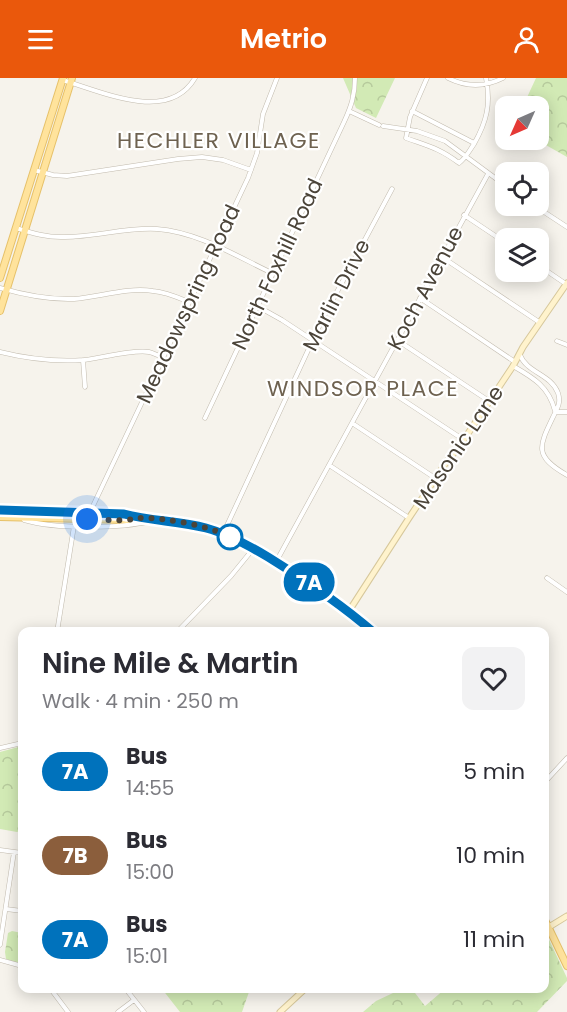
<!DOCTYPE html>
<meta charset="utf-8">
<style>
:root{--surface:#fff;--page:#f2f2f3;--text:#2b2b33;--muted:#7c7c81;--accent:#ea580c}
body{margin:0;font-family:Poppins,sans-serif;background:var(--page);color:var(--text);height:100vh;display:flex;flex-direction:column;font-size:22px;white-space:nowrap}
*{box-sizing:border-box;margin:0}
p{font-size:20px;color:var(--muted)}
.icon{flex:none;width:33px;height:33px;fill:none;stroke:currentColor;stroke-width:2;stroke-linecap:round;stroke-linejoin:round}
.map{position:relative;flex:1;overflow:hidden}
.details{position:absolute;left:18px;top:549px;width:531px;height:366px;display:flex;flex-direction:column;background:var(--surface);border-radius:12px;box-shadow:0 3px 15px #0003}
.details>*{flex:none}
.badge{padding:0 12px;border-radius:20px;font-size:21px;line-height:39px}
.needle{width:39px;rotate:225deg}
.buttons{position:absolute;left:495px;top:18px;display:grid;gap:12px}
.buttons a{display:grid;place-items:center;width:54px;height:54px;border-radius:12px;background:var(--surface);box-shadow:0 3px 15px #0003;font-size:30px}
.you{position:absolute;width:30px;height:30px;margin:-15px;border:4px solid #fff;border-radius:50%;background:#1a73e8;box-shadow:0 0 0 9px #1a73e833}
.map>.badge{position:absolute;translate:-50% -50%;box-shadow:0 0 0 3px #fff}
.round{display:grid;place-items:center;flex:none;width:63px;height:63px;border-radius:12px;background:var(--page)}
.overview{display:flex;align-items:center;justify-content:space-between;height:102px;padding:0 24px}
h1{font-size:28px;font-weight:600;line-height:45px}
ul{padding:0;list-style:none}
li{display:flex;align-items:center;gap:18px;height:84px;padding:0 24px}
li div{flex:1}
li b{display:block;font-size:22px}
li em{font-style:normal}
li .badge{min-width:66px;font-weight:700;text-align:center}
header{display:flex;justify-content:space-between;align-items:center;height:78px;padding:0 24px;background:var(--accent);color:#fff;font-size:27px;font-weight:600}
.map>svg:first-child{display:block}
.forest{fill:url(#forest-crowns)}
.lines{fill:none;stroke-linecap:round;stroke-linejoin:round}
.street-casing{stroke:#c2bbae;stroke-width:5}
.secondary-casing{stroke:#d6c79b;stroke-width:7}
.primary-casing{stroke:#e6c16a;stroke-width:8}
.street{stroke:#fff;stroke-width:4}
.secondary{stroke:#fff3cd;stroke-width:5}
.primary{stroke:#ffe39c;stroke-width:6}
.line-casing{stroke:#fff;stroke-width:14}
.line{stroke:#0072bc;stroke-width:9}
.walk{stroke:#4b4439;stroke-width:6;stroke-dasharray:0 10.8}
.stop-dot{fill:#fff;stroke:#0072bc;stroke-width:3}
.labels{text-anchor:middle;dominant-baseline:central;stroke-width:4.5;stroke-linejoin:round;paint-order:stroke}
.street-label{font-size:21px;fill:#4b4439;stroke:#fff}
.neighbourhood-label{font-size:22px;letter-spacing:1.5px;fill:#6e6250;stroke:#fff}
</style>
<header><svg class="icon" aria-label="menu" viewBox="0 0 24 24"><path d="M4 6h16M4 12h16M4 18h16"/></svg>Metrio<svg class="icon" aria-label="person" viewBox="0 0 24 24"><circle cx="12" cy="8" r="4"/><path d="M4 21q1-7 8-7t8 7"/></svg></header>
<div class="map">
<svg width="567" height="934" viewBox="0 0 567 934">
<defs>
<pattern id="forest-crowns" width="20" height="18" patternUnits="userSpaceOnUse" patternTransform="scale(1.5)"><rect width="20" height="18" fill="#d2eab5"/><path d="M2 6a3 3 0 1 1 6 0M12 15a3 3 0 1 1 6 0" fill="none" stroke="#b6ca9c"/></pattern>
</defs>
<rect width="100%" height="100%" fill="#f6f3ec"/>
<path class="forest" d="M343 0H395L376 40 356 30Z
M536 0H567V79L537 62H538V28H523Z
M22 668V752L17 754 0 751V674Z
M12 853 22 855V887L6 881 5 874 8 855Z
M545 853 567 900V903L537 934H363L376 923 393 915 398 911H412L425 928 445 911 544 910Z
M162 911H250L242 934H180Z"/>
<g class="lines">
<g class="street-casing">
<path id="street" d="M427 0 410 39 406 60C428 68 439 70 459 85 466 80 469 73 474 66 487 43 491 26 486 0
M448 0C466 9 485 9 503 0
M62 2C101 13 168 46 195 0
M349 33 379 47
M412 33 474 65
M383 48 417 53 445 63 506 108
M34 92 53 97 67 98 178 81 202 79 223 82 251 92
M535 128 567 149
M464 137 506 165
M16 150C32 155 48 160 65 159 96 159 126 149 157 151 198 154 236 178 272 195
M442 179 539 244
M538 187 566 206
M0 210C24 217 48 222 74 221 100 219 127 209 153 213 166 214 177 219 189 224
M420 220 515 284
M257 228 282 242 464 362
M397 262 489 323
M557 263 567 267
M0 274C28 281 55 284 84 282 101 280 134 271 149 274 154 275 158 278 163 279
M520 277C527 295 551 296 558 315 561 324 558 329 554 337 539 368 533 378 567 397
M83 282 85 309
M513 288C534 300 549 309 555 333
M556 334H567
M205 340 344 44C351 29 355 17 355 0
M352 345 435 400
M329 387 409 440
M24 442C54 451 120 451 151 443
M91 448 92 430 248 100 257 75 263 36 277 0
M223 456 323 240 392 111
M276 484 488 96
M547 500 567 514
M57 554 74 448
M177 554 231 498 253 471
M0 670 22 665
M544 705 567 680
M0 772 22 775
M6 831 22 833
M0 867 14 774
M0 882 22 888
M50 910 68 934
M125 910 144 934
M118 934 134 922"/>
</g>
<g class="secondary-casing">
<path id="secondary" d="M349 533 409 440 447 383 459 369 513 288 523 269 567 205
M549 849 567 838
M280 934 306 910"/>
</g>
<g class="primary-casing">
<path id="primary" d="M0 200 63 0
M0 233 72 0
M0 432 124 436C151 443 179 443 206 450 233 458 256 471 280 486 313 506 343 528 373 554
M0 439 126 442 135 441
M544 840 567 888"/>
</g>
<use href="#street" class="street"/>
<use href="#secondary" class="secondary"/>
<use href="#primary" class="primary"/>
</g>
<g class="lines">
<g class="line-casing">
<path id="line" d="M0 432 124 436C151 443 179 443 206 450 228 456 248 467 268 479 305 502 340 525 373 554"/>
</g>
<use href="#line" class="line"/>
<path class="walk" d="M87 441C100 441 112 443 125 442 130 442 134 440 139 440 163 439 210 448 230 459"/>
</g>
<circle class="stop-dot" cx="230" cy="459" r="12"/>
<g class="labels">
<g class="street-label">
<text transform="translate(277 186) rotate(-65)">North Foxhill Road</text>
<text transform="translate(425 210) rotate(-62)">Koch Avenue</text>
<text transform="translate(336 217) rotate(-63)">Marlin Drive</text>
<text transform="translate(188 226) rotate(-65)">Meadowspring Road</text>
<text transform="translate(458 369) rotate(-56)">Masonic Lane</text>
</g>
<g class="neighbourhood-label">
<text x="219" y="62">HECHLER VILLAGE</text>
<text x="363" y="310">WINDSOR PLACE</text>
</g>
</g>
</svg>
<div class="buttons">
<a><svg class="needle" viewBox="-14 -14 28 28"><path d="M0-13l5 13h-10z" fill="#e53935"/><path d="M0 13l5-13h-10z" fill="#7c7c81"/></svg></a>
<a><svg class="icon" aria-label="locate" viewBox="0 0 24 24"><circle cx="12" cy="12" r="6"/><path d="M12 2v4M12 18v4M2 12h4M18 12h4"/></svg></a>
<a><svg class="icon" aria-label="layers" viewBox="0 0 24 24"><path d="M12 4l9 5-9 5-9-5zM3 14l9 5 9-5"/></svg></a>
</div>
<div class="you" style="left:87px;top:441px"></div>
<b class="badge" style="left:309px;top:504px;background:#0072bc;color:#fff">7A</b>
<section class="details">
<div class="overview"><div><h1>Nine Mile &amp; Martin</h1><p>Walk · 4 min · 250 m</p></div><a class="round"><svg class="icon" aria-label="heart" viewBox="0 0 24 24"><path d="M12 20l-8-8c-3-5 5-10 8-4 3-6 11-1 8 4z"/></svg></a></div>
<ul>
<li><span class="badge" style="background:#0072bc;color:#fff">7A</span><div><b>Bus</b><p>14:55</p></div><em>5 min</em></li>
<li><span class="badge" style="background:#8b5e3c;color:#fff">7B</span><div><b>Bus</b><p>15:00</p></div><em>10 min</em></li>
<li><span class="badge" style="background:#0072bc;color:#fff">7A</span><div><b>Bus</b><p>15:01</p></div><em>11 min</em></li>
</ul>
</section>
</div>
